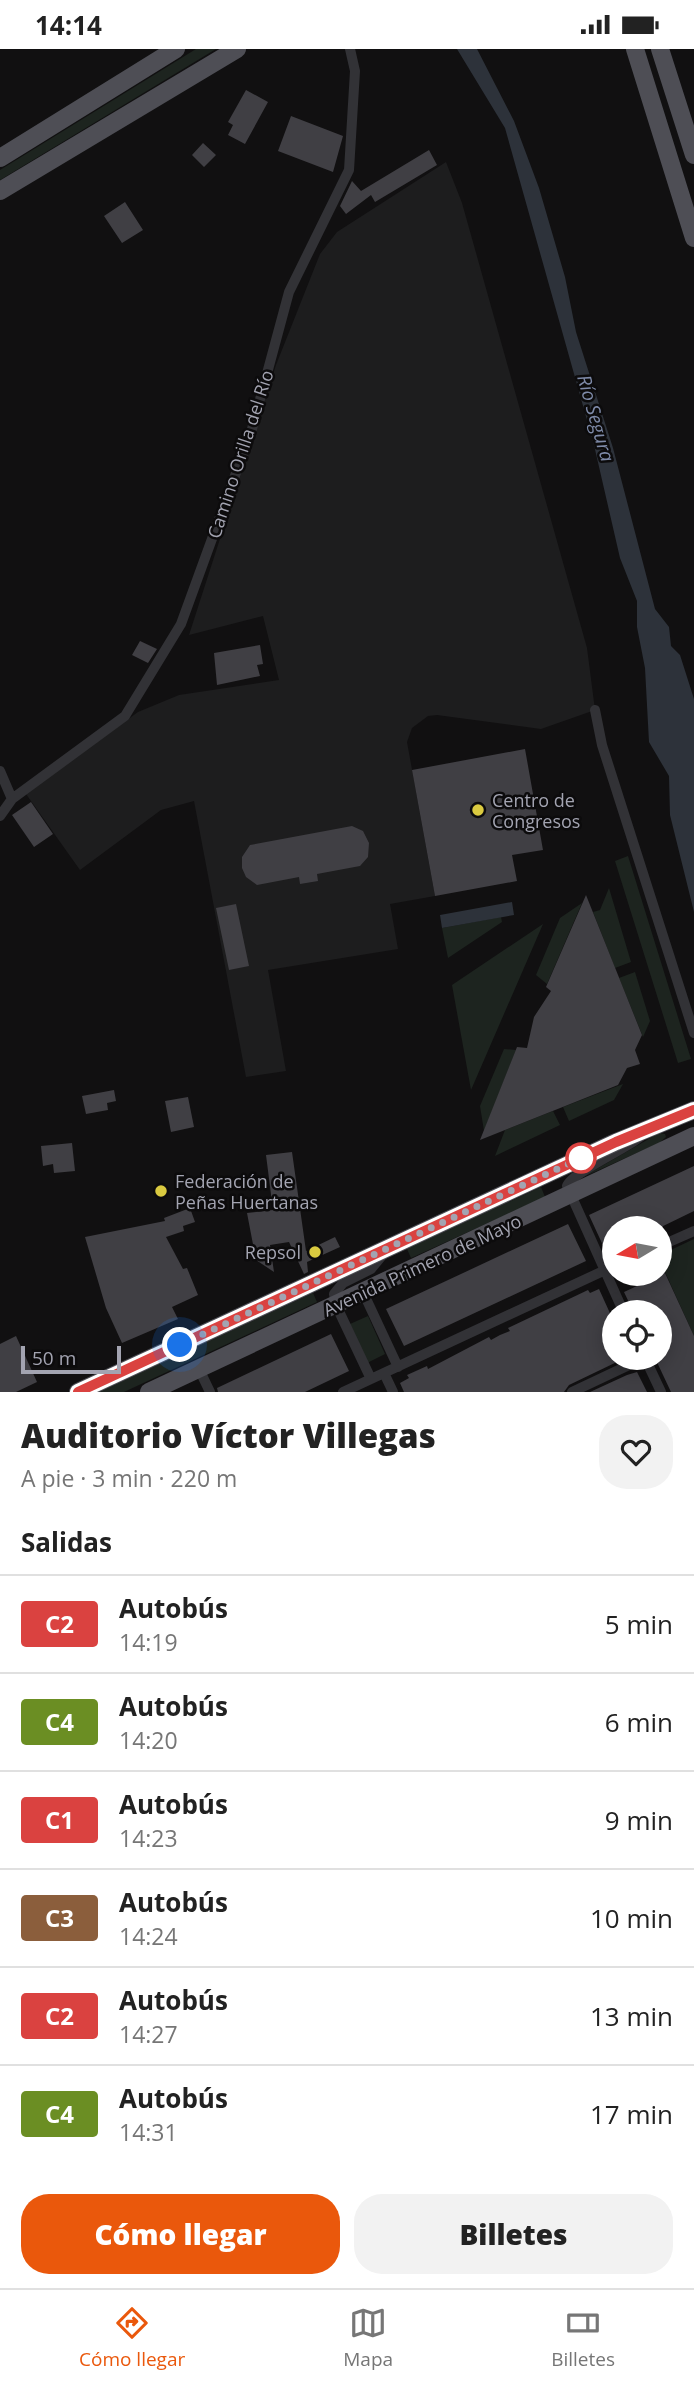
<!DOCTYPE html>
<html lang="es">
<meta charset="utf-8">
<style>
:root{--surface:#fff;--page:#f2f2f2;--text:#222;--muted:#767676;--line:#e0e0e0;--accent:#ea580c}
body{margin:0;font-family:"Open Sans",sans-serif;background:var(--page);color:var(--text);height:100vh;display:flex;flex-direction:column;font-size:26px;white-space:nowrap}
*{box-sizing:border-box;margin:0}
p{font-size:23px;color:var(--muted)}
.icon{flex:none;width:38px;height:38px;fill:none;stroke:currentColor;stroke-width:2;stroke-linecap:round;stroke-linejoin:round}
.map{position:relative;height:1343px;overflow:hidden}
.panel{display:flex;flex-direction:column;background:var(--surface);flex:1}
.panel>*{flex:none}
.badge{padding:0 14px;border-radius:5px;font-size:24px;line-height:46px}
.needle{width:46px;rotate:260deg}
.buttons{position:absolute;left:602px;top:1167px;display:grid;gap:14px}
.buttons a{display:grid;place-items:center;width:70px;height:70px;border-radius:50%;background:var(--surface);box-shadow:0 4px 18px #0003;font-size:35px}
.scale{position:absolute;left:21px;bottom:18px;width:100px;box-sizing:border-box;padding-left:7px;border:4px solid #a3a4b1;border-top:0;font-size:19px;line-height:24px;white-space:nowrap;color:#a3a4b1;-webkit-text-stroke:5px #0c0b0c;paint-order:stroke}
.you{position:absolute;width:35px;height:35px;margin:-18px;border:5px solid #fff;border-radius:50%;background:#1a73e8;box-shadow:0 0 0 10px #1a73e833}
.map>.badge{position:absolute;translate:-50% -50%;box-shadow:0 0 0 4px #fff}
h2{padding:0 21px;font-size:26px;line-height:63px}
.round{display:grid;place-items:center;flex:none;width:74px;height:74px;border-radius:28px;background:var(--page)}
.head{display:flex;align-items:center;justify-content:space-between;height:119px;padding:0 21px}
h1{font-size:33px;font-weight:800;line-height:52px}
.button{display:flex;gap:14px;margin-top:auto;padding:14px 21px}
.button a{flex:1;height:80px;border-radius:28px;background:var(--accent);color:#fff;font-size:28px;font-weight:800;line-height:80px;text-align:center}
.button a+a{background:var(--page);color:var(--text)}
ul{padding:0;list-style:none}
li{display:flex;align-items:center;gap:21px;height:98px;padding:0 21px;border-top:2px solid var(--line)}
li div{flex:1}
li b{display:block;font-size:26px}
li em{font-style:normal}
li .badge{min-width:77px;font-weight:700;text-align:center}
.status{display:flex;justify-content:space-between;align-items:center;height:49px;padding:0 35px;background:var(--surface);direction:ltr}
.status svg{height:19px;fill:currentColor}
.menu{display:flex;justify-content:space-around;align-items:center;height:98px;border-top:2px solid var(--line);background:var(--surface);font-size:19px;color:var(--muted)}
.menu a{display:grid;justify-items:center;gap:4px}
.menu .on{color:var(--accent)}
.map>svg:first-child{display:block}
.built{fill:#1d1d1e}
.green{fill:#1d241f}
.water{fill:#2d323a}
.building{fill:#403f44}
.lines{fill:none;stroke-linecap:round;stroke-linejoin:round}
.minor{stroke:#323236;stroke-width:10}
.primary{stroke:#4e4e55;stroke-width:18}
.line-casing{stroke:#fff;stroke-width:16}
.line{stroke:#da4240;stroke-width:10}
.walk{stroke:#a3a4b1;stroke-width:7;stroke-dasharray:0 12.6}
.poi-dot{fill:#daca40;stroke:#0c0b0c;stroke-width:2.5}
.stop-dot{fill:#fff;stroke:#da4240;stroke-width:3.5}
.labels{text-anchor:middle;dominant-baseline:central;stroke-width:5;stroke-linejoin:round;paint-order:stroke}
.street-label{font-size:18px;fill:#a3a4b1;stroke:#0c0b0c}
.poi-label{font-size:18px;fill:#a3a4b1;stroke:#0c0b0c;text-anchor:start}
.water-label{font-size:19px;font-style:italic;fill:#7e8aa8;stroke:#0c0b0c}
</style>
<div class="status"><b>14:14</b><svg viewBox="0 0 49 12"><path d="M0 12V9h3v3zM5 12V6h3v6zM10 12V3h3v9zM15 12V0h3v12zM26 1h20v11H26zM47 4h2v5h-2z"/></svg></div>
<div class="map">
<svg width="694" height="1343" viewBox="0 0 694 1343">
<rect width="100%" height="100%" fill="#111011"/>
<path class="built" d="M446 113 462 154 587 599 595 661 541 680 437 666 428 667 412 679 407 693 435 847 390 855 398 900 268 921 286 1022 246 1028 194 752 161 761 80 821 26 745 138 663 179 646 279 631 263 567 189 586 276 316 320 205 337 183Z"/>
<path class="green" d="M196 0H216L0 131V121Z
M628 807 691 1010 678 1014 615 812Z
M609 839 631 913 615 919 593 863 600 861Z
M582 854 547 935 536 926 560 869Z
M501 868 502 873 448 909 442 879Z
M543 875 471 1041 452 936Z
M635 923 650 972 643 988 619 929Z
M504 1000 516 1001 484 1082 480 1057Z
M623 1035 614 1051 569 1072 563 1058Z
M553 1062 560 1076 495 1107 505 1081Z
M659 1084 665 1085 666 1088 659 1094 581 1129Z
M541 1138 545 1148 411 1209 407 1200Z
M694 1190V1287L660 1212V1206Z
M313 1244 317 1253 124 1343H99Z
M368 1267 385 1305 367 1314 350 1275Z"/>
<path class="water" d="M457 0H477L514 72 539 139 565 228 576 283 613 399 655 560 669 578 671 597 680 606 694 650V863L670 766 669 727 649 693 645 619 637 578V552L620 509 594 396 505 79Z
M512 853 514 866 442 879 440 866Z"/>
<path class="building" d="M246 41 268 53 245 95 228 86 233 76 228 73Z
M291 67 343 87 333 123 278 102Z
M203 94 216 106 204 118 192 106Z
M429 101 437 116 375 153 371 146 346 165 340 157 352 132 361 142Z
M125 153 143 181 122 194 104 167Z
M140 592 157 600 148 614 132 606Z
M260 596 263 615 257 616 260 627 217 636 214 604Z
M525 700 543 801 512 806 517 832 435 847 412 721Z
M31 753 53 785 34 798 12 766Z
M352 777 363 782 369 794 368 808 360 817 317 825 318 832 300 835 299 828 257 836 246 828 242 819V808L250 796Z
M586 846 642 986 635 1001 640 1015 627 1019 618 1036 480 1091 517 998 527 999 534 968 551 942 546 938Z
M236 855 249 917 229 921 216 859Z
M114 1041 116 1052 107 1054 108 1061 86 1065 82 1047Z
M188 1048 194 1078 171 1083 165 1052Z
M72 1094 75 1122 54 1124 53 1115 43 1117 41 1097Z
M292 1103 306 1202 335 1188 340 1198 307 1213 308 1223 304 1225 289 1193 270 1196 274 1223 256 1211 247 1164 273 1161 266 1106Z
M694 1117V1162L657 1180H614V1199L606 1203 589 1166Z
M190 1159 195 1173 183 1177 184 1182 166 1188 183 1220 187 1219 198 1246 172 1258 178 1270 122 1294 106 1259 85 1188 165 1172 164 1169Z
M568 1175 586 1212 404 1297 386 1260Z
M665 1224 694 1287V1343H671L655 1309H660V1264H634L624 1243Z
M599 1240 614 1273V1309L621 1311 569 1336 564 1343H404L400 1334 409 1329 407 1326 427 1317 428 1320 489 1288 491 1291 500 1286 510 1282 508 1279 588 1241 590 1244Z
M331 1285 349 1322 305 1343H218L217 1339Z
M16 1287 37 1333 16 1343H0V1295Z
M637 1323 647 1343H590L627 1326Z"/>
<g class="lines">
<path class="minor" d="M595 661 602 696 694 984
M0 722 12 750
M0 767 12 750 125 667 181 575 252 380 289 243 349 121 355 22 350 0
M660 1197 694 1182
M363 1243 398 1318
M624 1264 567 1137C570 1125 625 1100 640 1088
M645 1309 661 1343
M199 1320 210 1343
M384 1324 393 1343
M371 1330 336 1256 334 1245 343 1234 371 1220 385 1203
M343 1343 614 1217
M572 1343 644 1309"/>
<path class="primary" d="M635 0 694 189
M660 0 694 106
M0 109 176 0
M0 142 237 0
M78 1343 616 1093 694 1061
M149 1343 694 1087"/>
</g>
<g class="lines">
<g class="line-casing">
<path id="line" d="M78 1343 616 1093 694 1061"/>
</g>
<use href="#line" class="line"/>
<path class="walk" d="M180 1296 581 1109"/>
</g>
<g class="poi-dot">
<circle cx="478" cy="761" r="7"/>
<circle cx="161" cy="1142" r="7"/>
<circle cx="315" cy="1203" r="7"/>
</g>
<circle class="stop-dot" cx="581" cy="1109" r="14"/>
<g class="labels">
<g class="street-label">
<text transform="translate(240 405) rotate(-72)">Camino Orilla del Río</text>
<text transform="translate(422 1216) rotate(-25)">Avenida Primero de Mayo</text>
</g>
<g class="poi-label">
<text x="492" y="751">Centro de<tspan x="492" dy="21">Congresos</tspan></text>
<text x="175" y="1132">Federación de<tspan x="175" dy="21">Peñas Huertanas</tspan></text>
<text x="301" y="1203" text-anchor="end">Repsol</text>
</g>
<g class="water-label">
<text transform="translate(596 369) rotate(74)">Río Segura</text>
</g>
</g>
</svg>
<div class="buttons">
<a><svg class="needle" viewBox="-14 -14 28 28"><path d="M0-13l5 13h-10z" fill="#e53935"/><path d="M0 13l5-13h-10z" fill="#767676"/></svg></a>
<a><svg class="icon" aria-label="locate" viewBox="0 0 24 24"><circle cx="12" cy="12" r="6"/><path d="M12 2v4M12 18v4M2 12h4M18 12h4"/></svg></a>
</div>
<div class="scale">50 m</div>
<div class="you" style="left:180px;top:1296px"></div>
</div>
<section class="panel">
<div class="head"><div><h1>Auditorio Víctor Villegas</h1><p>A pie · 3 min · 220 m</p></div><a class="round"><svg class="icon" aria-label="heart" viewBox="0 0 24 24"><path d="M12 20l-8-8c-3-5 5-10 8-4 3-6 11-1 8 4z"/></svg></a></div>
<h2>Salidas</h2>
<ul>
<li><span class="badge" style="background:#da4240;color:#fff">C2</span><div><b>Autobús</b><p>14:19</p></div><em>5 min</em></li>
<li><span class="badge" style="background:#6b8e23;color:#fff">C4</span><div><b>Autobús</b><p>14:20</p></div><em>6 min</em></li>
<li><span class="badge" style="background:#da4240;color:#fff">C1</span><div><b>Autobús</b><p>14:23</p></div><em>9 min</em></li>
<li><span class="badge" style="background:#8b5e3c;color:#fff">C3</span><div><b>Autobús</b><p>14:24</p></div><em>10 min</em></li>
<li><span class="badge" style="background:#da4240;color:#fff">C2</span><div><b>Autobús</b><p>14:27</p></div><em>13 min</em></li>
<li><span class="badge" style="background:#6b8e23;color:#fff">C4</span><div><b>Autobús</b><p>14:31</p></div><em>17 min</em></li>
</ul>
<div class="button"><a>Cómo llegar</a><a>Billetes</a></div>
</section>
<nav class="menu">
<a class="on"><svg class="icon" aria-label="directions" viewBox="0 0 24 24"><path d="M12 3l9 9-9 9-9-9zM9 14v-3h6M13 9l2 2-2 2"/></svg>Cómo llegar</a>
<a><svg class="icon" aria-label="map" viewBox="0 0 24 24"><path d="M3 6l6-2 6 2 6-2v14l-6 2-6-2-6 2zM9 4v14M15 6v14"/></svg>Mapa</a>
<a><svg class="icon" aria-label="tickets" viewBox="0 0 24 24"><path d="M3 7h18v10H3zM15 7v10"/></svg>Billetes</a>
</nav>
